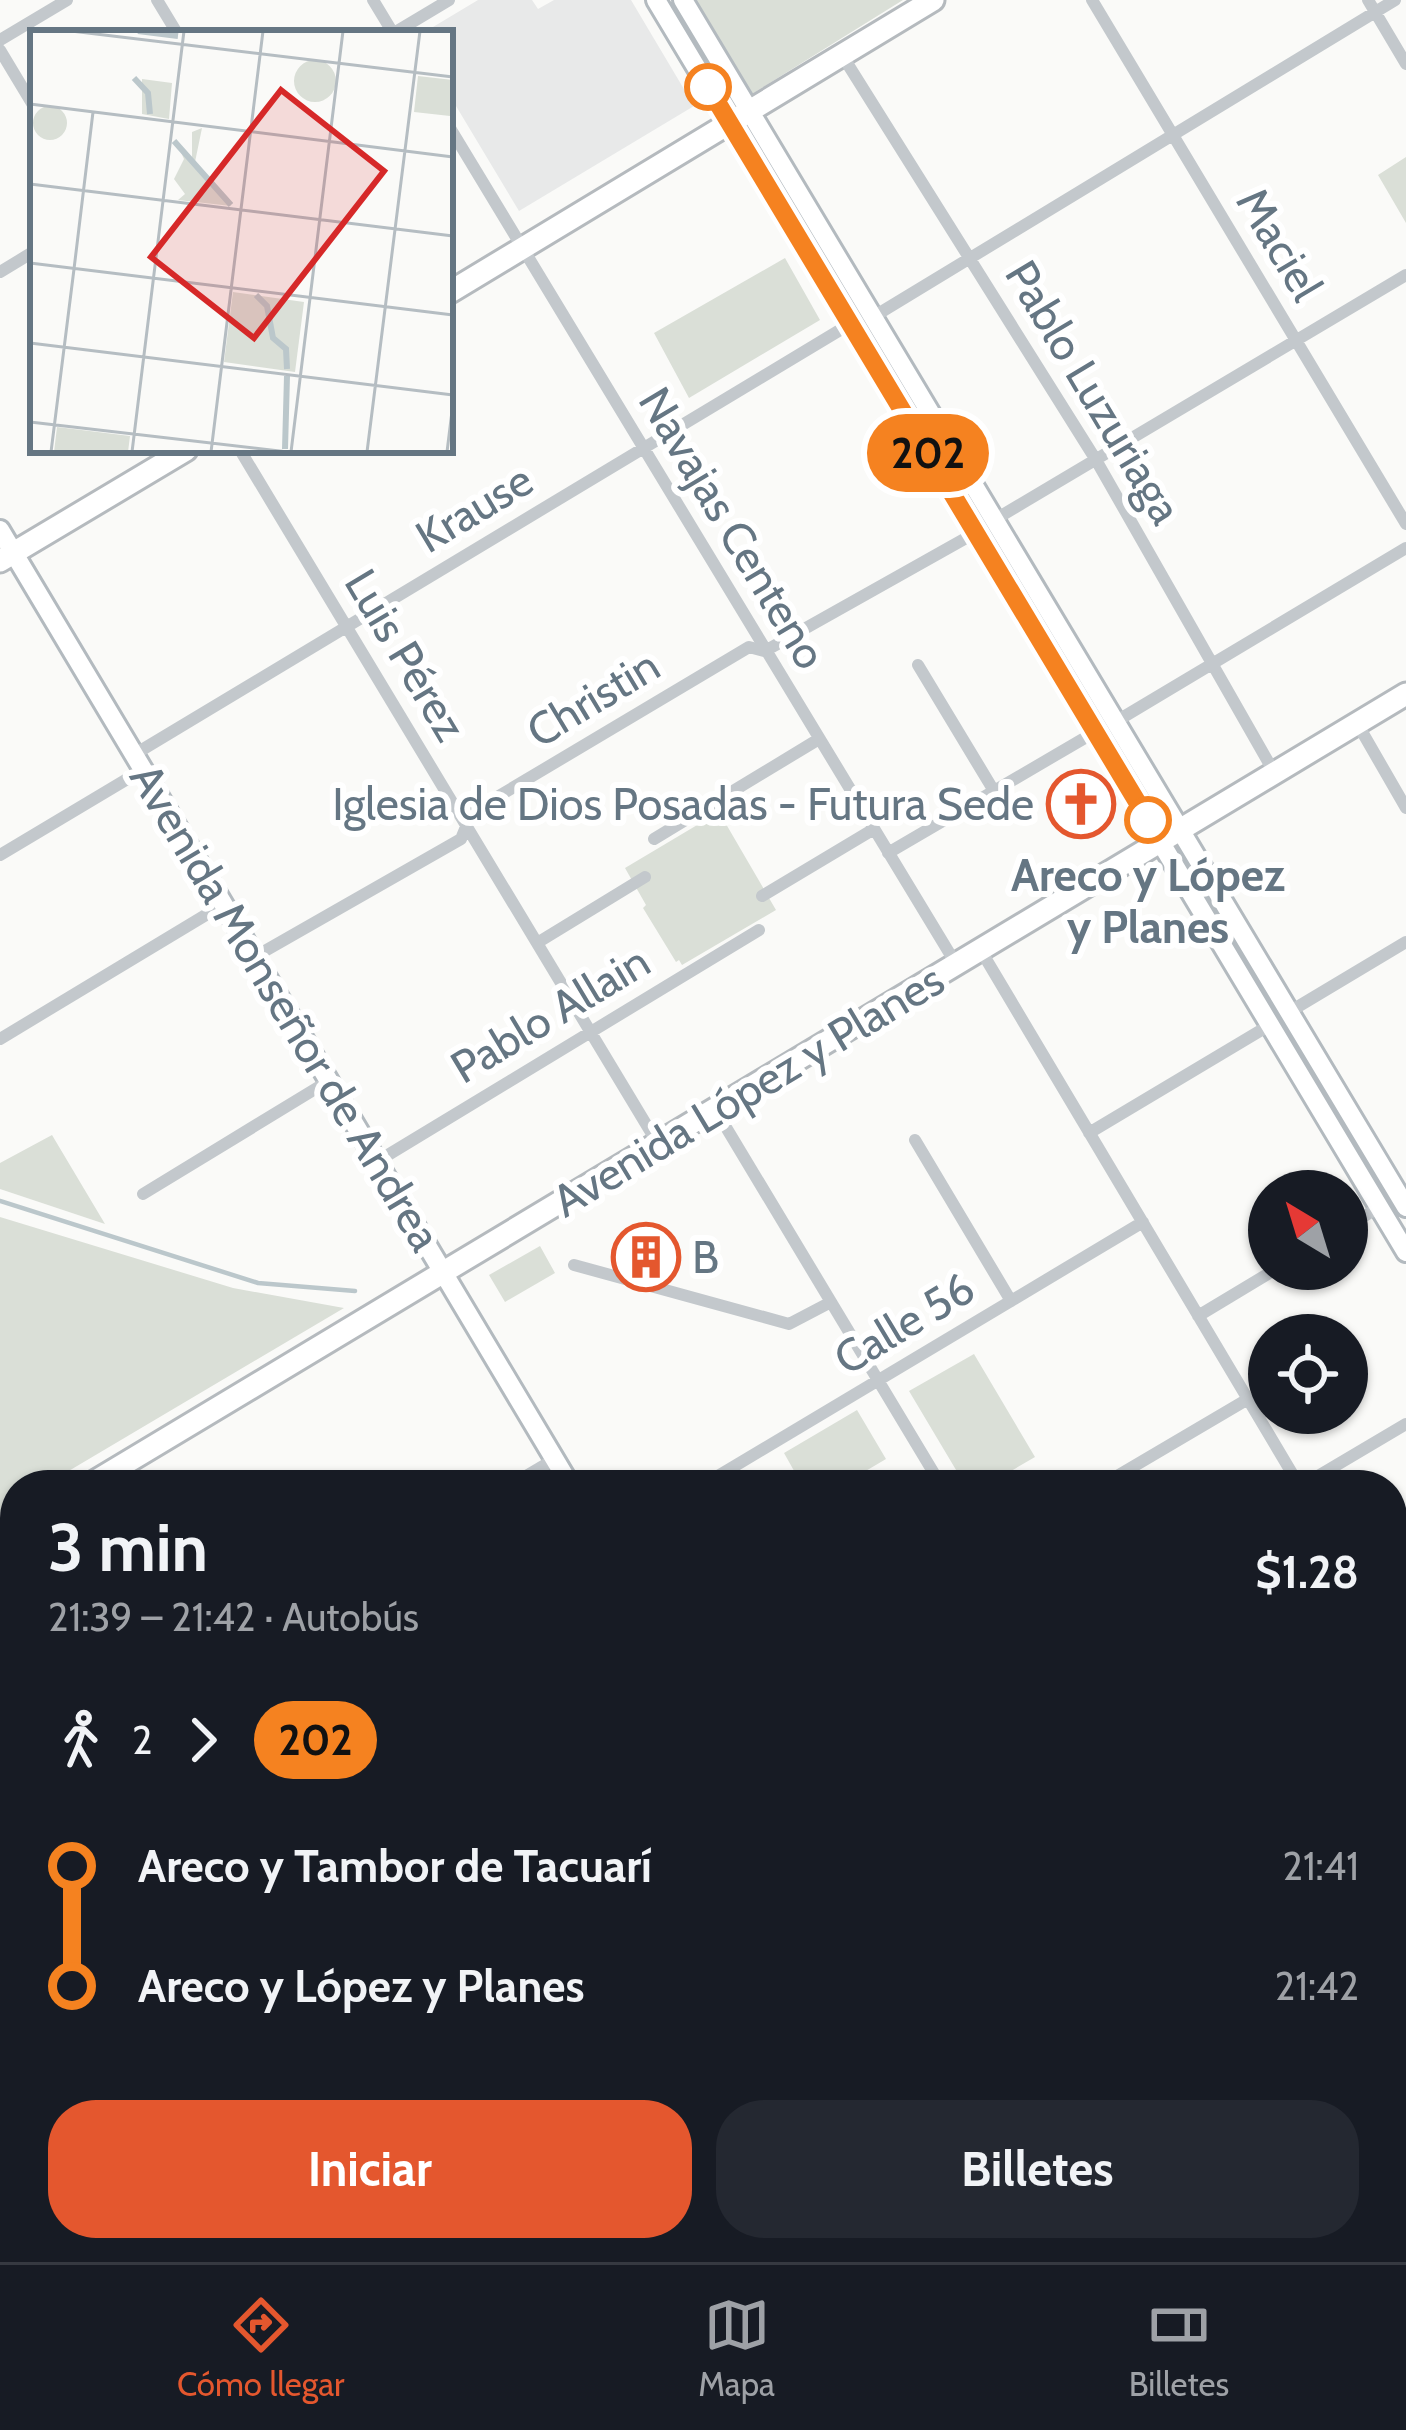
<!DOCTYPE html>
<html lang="es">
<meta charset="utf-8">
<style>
:root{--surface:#171b24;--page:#242831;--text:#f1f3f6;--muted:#9ea1a6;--line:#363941;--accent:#e4572e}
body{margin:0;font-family:Cabin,sans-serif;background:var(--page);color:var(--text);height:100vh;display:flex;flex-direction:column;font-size:45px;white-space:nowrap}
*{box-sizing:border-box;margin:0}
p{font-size:39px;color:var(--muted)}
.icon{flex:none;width:66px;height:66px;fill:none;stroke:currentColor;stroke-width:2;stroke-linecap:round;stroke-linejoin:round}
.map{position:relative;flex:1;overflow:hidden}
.sheet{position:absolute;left:0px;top:1470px;width:1407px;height:792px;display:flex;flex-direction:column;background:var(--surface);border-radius:48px 48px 0 0;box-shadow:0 3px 9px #0004}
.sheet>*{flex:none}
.badge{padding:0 24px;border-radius:39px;font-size:42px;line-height:78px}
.needle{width:78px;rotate:322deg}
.buttons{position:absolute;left:1248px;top:1170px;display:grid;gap:24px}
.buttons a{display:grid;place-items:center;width:120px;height:120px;border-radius:50%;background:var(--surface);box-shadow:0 3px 9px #0004;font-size:60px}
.map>.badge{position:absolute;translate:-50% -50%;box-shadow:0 0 0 6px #fff}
.legs{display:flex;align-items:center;gap:18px;height:132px;padding:0 48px;font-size:39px}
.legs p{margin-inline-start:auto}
.overview{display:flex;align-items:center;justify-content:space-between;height:204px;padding:0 48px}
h1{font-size:66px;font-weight:700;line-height:90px}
.cta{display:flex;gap:24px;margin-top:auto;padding:24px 48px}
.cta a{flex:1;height:138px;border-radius:48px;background:var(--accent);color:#fff;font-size:48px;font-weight:700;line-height:138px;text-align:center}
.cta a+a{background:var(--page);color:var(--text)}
ul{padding:0 48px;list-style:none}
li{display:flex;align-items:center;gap:42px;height:120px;font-size:45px}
li i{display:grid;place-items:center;width:18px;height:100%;margin:0 15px;background:currentColor}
li i::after{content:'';width:30px;height:30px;margin:-15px;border:9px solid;border-radius:50%;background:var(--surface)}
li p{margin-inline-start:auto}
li:first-child i{background:linear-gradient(#0000 50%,currentColor 0)}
li:last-child i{background:linear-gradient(currentColor 50%,#0000 0)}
.tabs{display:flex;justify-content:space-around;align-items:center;height:168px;border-top:3px solid var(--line);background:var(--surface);font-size:33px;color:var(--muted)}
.tabs a{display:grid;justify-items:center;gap:6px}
.tabs .selected{color:var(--accent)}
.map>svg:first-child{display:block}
.built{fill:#e8e9e9}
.green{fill:#dadfd7}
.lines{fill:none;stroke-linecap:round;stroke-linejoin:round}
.stream{stroke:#bbc7cb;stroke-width:4.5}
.secondary-casing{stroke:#b3babf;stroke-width:24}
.primary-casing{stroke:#b5babe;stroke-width:27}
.minor{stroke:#c3c8cc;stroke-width:12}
.secondary{stroke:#fff;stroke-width:18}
.primary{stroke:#fff;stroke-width:21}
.line-1-casing{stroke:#fff;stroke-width:27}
.line-1{stroke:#f58220;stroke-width:18}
.stop-1-dot{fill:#fff;stroke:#f58220;stroke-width:6}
.labels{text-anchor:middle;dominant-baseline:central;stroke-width:12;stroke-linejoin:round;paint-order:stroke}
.street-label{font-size:45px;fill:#657683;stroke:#fff}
.poi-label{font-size:45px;fill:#657683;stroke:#fff;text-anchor:end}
.stop-label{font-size:45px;font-weight:bold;fill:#657683;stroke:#fff}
.inset-river{fill:none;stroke:#bbc7cb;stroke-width:6}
.inset-road{fill:none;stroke:#b5bdc2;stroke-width:3}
.view{fill:#d62828;fill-opacity:0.15;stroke:#d62828;stroke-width:6}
.inset-edge{fill:none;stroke:#657683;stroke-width:6}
</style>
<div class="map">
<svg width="1406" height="2262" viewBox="0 0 1406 2262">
<rect width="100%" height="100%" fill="#fafaf8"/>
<path class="built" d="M478 0H532L538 9 554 0H631L694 106 519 211 450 96V33H423Z"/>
<path class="green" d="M696 0H903L752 94Z
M1406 157V223L1378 175Z
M785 258 820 320 689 398 654 333Z
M719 812 776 910 682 965 679 960 676 962 643 908 646 905 625 868Z
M52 1135 105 1224 0 1189V1163Z
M0 1217 233 1288 344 1308 45 1485H15V1503L0 1512Z
M540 1246 555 1273 505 1302 489 1275Z
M974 1354 1035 1457 987 1485H965L909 1391Z
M857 1410 886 1459 842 1485H802L784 1453Z
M1406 1734V2262H1076L1067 2247H1392V1742Z
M1 1804 15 1827V1981L2 1989Z"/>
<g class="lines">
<path class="stream" d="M0 1201 258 1283 355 1291
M1392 1979 1406 1992"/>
<g class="secondary-casing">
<path id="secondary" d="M656 0 1406 1252
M683 0 1406 1207
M0 530 570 1485
M1006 2247 1015 2262
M1036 2247 1045 2262"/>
</g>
<g class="primary-casing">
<path id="primary" d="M450 292 933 0
M0 561 186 450
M89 1485 1406 694
M0 1538 15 1529
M1392 1689 1406 1680
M0 2154 15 2179
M0 2206 15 2231
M25 2247 34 2262
M56 2247 65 2262
M436 2262 461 2247"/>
</g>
<path class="minor" d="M157 0 177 33
M373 0 393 33
M1092 0 1406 524
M1368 0 1406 64
M394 33 449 0
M0 40 67 0
M0 50 33 105
M842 55 1096 460 1274 772
M450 128 956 964
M0 272 33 252
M873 317 1395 0
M240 450 658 1144
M994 520 1406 275
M765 651 975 533
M918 665 994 791
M1115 722 1406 548
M1357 723 1406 808
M135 754 850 324
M654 839 819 739
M888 853 1095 732
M0 855 144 769
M762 896 874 829
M537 943 645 877
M980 949 1299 1485
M256 956 461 839 472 812 749 647 764 651
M1289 1012 1406 942
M0 1039 224 904
M715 1109 941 1485
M1089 1133 1270 1025
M915 1140 1011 1301
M378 1161 759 930
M143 1194 330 1080
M1347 1227 1379 1207
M574 1265 789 1324 831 1302
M1198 1316 1276 1269
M511 1485 555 1459
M703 1485 1143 1222
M1102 1485 1248 1399
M1303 1485 1406 1424
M1392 1641 1406 1664
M0 1744 15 1770
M0 1788 15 1779
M0 2020 15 2011
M579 2247 588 2262
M7 2262 27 2250
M684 2262 709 2247
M912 2262 937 2247"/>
<use href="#secondary" class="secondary"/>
<use href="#primary" class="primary"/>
</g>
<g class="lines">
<g class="line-1-casing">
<path id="line-1" d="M708 87 1148 820"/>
</g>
<use href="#line-1" class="line-1"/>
</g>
<defs>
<g id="church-ring" transform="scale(3.45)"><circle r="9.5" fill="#fff" stroke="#e4572e" stroke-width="1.5"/><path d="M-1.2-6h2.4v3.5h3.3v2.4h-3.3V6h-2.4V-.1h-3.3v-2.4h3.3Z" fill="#e4572e"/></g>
<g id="building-ring" transform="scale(3.45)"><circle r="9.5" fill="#fff" stroke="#e4572e" stroke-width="1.5"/><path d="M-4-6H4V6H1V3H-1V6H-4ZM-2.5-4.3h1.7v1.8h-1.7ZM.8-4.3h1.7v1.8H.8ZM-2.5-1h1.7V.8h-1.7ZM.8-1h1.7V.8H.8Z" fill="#e4572e"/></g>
</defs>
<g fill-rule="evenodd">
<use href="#church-ring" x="1081" y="804"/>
<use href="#building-ring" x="646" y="1257"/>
</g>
<g class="stop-1-dot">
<circle cx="708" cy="87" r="21"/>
<circle cx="1148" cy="820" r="21"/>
</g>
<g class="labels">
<g class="street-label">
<text transform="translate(1280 244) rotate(59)">Maciel</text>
<text transform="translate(1094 392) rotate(59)">Pablo Luzuriaga</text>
<text transform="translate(474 508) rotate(-31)">Krause</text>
<text transform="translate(733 528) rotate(59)">Navajas Centeno</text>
<text transform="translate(406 655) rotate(59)">Luis Pérez</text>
<text transform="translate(593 698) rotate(-31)">Christin</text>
<text transform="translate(286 1007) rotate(59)">Avenida Monseñor de Andrea</text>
<text transform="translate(550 1014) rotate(-31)">Pablo Allain</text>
<text transform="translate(748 1090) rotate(-31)">Avenida López y Planes</text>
<text transform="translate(904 1323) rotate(-31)">Calle 56</text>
</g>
<g class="poi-label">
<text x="1034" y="804">Iglesia de Dios Posadas - Futura Sede</text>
<text x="692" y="1257" text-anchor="start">B</text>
</g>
<g class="stop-label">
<text x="1148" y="875">Areco y López<tspan x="1148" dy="52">y Planes</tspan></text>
</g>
</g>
<g transform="translate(30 30)">
<rect width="423" height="423" fill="#fafaf8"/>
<path d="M264 51a21 21 0 1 1 42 0a21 21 0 1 1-42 0ZM388 46 423 50 420 86 384 82ZM112 49 142 53 139 89 112 84ZM3 93a17 17 0 1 1 34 0a17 17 0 1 1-34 0ZM172 98 165 132 201 176 148 170 155 164 144 149 154 129 149 118 162 129V102ZM203 262 274 272 265 342 194 332ZM27 397 100 406 98 422H24Z" fill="#dadfd7"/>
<path class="inset-river" d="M108 1 148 6M104 48 118 63 120 84M144 111 201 175M226 265 237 276 243 308 256 319 257 339M255 419 257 346"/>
<path class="inset-road" d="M41 1 423 47M0 74 423 127M0 154 423 206M0 233 423 285M44 239 63 82M0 313 423 365M0 392 258 422M21 422 44 239M102 422 154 1M181 422 233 1M261 422 313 1M337 422 390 1M417 422 423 373"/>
<path class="view" d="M251 60 354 141 224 308 121 227Z"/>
<rect width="423" height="423" class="inset-edge"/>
</g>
</svg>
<div class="buttons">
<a><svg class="needle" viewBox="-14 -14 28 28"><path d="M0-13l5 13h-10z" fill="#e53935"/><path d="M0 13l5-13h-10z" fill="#9ea1a6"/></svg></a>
<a><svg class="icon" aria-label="locate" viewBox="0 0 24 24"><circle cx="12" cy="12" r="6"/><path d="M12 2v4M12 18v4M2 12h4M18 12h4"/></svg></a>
</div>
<b class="badge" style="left:928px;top:453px;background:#f58220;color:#111">202</b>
<section class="sheet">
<div class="overview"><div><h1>3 min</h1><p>21:39 – 21:42 · Autobús</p></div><b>$1.28</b></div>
<div class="legs"><svg class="icon" aria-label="walk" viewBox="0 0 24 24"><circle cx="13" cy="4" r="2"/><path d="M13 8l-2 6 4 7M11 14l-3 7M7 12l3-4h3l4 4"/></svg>2<svg class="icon" aria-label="forward" viewBox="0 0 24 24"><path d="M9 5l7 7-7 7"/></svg><b class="badge" style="background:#f58220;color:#111">202</b></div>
<ul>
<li><i style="color:#f58220"></i><b>Areco y Tambor de Tacuarí</b><p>21:41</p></li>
<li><i style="color:#f58220"></i><b>Areco y López y Planes</b><p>21:42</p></li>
</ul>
<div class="cta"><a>Iniciar</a><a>Billetes</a></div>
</section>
</div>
<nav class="tabs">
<a class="selected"><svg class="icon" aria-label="directions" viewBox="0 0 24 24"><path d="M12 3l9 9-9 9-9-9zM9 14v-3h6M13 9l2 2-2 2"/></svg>Cómo llegar</a>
<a><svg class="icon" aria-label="map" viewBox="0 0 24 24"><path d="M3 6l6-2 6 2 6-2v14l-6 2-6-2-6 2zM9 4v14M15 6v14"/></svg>Mapa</a>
<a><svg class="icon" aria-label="tickets" viewBox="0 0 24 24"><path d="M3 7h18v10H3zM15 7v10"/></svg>Billetes</a>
</nav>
